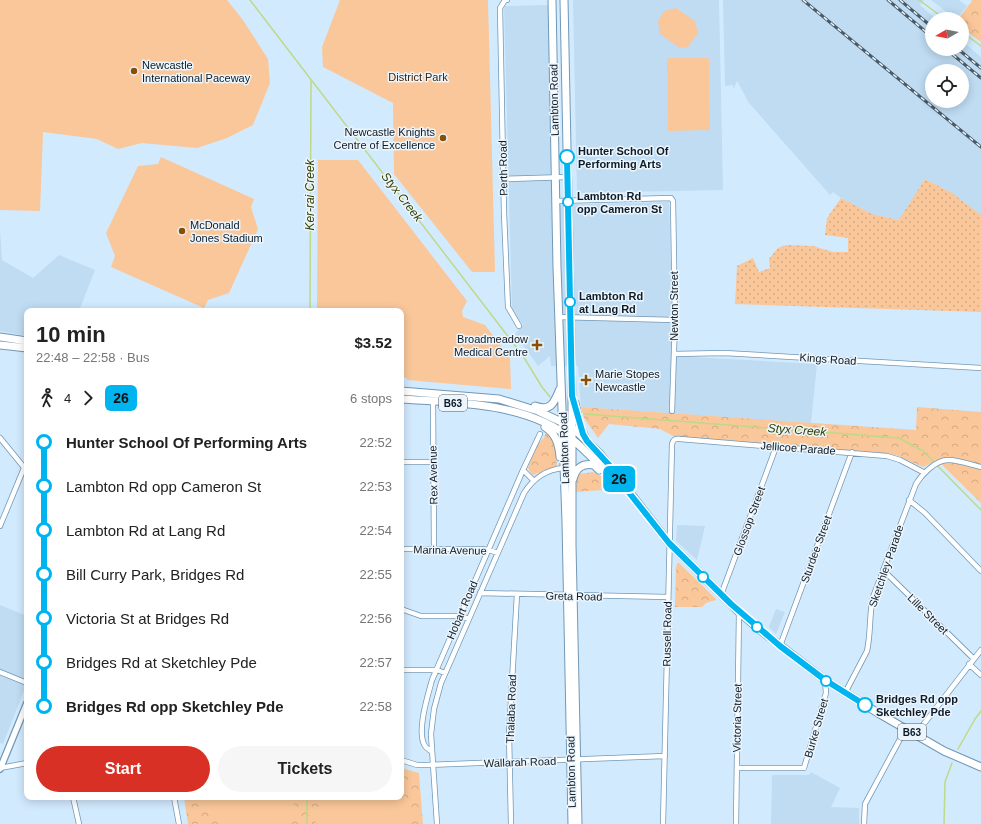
<!DOCTYPE html>
<meta charset="utf-8">
<style>
:root{--surface:#fff;--page:#f6f6f6;--text:#222;--muted:#767676;--accent:#d93025}
body{margin:0;font-family:Helvetica,sans-serif;background:var(--page);color:var(--text);height:100vh;display:flex;flex-direction:column;font-size:15px;white-space:nowrap}
*{box-sizing:border-box;margin:0}
p{font-size:13px;color:var(--muted)}
.icon{flex:none;width:22px;height:22px;fill:none;stroke:currentColor;stroke-width:2;stroke-linecap:round;stroke-linejoin:round}
.map{position:relative;flex:1;overflow:hidden}
.details{position:absolute;left:24px;top:308px;width:380px;height:492px;display:flex;flex-direction:column;background:var(--surface);border-radius:8px;box-shadow:0 2px 10px #0003}
.details>*{flex:none}
.badge{padding:0 8px;border-radius:6px;font-size:14px;line-height:26px}
.needle{width:26px;rotate:261deg}
.controls{position:absolute;left:925px;top:12px;display:grid;gap:8px}
.controls a{display:grid;place-items:center;width:44px;height:44px;border-radius:50%;background:var(--surface);box-shadow:0 2px 10px #0003;font-size:20px}
.map>.badge{position:absolute;translate:-50% -50%;box-shadow:0 0 0 2px #fff}
.legs{display:flex;align-items:center;gap:6px;height:44px;padding:0 12px;font-size:13px}
.legs p{margin-inline-start:auto}
.summary{display:flex;align-items:center;justify-content:space-between;height:68px;padding:0 12px}
h1{font-size:22px;font-weight:700;line-height:30px}
.action{display:flex;gap:8px;margin-top:auto;padding:8px 12px}
.action a{flex:1;height:46px;border-radius:24px;background:var(--accent);color:#fff;font-size:16px;font-weight:700;line-height:46px;text-align:center}
.action a+a{background:var(--page);color:var(--text)}
ul{padding:0 12px;list-style:none}
li{display:flex;align-items:center;gap:14px;height:44px;font-size:15px}
li i{display:grid;place-items:center;width:6px;height:100%;margin:0 5px;background:currentColor}
li i::after{content:'';width:10px;height:10px;margin:-5px;border:3px solid;border-radius:50%;background:var(--surface)}
li p{margin-inline-start:auto}
li:first-child i{background:linear-gradient(#0000 50%,currentColor 0)}
li:last-child i{background:linear-gradient(currentColor 50%,#0000 0)}
.map>svg:first-child{display:block}
.built{fill:#bfdcf3;fill-rule:evenodd}
.grass{fill:url(#grass-dots)}
.park{fill:url(#park-crowns)}
.pitch{fill:#f9c799}
.lines{fill:none;stroke-linecap:round;stroke-linejoin:round}
.stream{stroke:#bed987;stroke-width:1.5}
.minor-casing{stroke:#7198b7;stroke-width:6}
.tertiary-casing{stroke:#7198b7;stroke-width:8}
.primary-casing{stroke:#7198b7;stroke-width:9}
.minor{stroke:#fff;stroke-width:4.5}
.tertiary{stroke:#fff;stroke-width:5.5}
.primary{stroke:#fff;stroke-width:7}
.rail-casing{stroke:#495b69;stroke-width:3}
.rail{stroke:#edf5fc;stroke-width:1.5;stroke-dasharray:4.5;stroke-linecap:butt}
.line-1-casing{stroke:#fff;stroke-width:9}
.line-1{stroke:#00b5ef;stroke-width:6}
.poi-dot{fill:#894f05;stroke:#edf5fc;stroke-width:1.5}
.stop-1-dot{fill:#fff;stroke:#00b5ef;stroke-width:2}
.labels{text-anchor:middle;dominant-baseline:central;stroke-width:3;stroke-linejoin:round;paint-order:stroke}
.shield{fill:#edf5fc;stroke:#505d68;stroke-width:1}
.shield-label{font-size:10px;font-weight:bold;fill:#0d1c28}
.poi-label{font-size:11px;fill:#0d1c28;stroke:#edf5fc;text-anchor:start}
.park-label{font-size:11px;fill:#3d2307;stroke:#edf5fc}
.street-label{font-size:11px;fill:#0d1c28;stroke:#edf5fc}
.stop-label{font-size:11px;font-weight:bold;fill:#0d1c28;stroke:#edf5fc;text-anchor:start}
.water-label{font-size:12px;font-style:italic;fill:#303f00;stroke:#edf5fc}
</style>
<div class="map">
<svg width="981" height="824" viewBox="0 0 981 824">
<defs>
<pattern id="grass-dots" width="8" height="8" patternUnits="userSpaceOnUse"><rect width="8" height="8" fill="#f9c799"/><path d="M2 2h.1M6 6h.1" fill="none" stroke="#d4aa84" stroke-width="1.8" stroke-linecap="round"/></pattern>
<pattern id="park-crowns" width="20" height="18" patternUnits="userSpaceOnUse"><rect width="20" height="18" fill="#f9c799"/><path d="M2 6a3 3 0 1 1 6 0M12 15a3 3 0 1 1 6 0" fill="none" stroke="#d4aa84"/></pattern>
</defs>
<rect width="100%" height="100%" fill="#d2eafe"/>
<path class="built" d="M573 0H719L723 190 577 193Z
M723 0H924L920 5 936 19H932V49H962V41L981 57V215L952 193 925 179 900 220 872 214 841 198 833 192 830 195 749 103 737 81 733 90V85L725 86ZM932 71H962V101H932Z
M931 0H959L967 6 956 19Z
M548 5 553 205 669 202 674 356 817 364 811 423 581 407 578 366H551L550 356 538 366 515 334 523 325 512 311 504 6Z
M0 229 2 260 33 278 59 255 95 270 79 311H27V336L0 331Z
M677 525 705 526 697 560 676 541Z
M0 605 27 616V683L3 744 0 743Z
M776 609 785 612 776 634 769 627Z
M811 772 840 788 831 807 859 808V824H771L772 775H809Z"/>
<path class="grass" d="M925 179 952 193 981 215V312L735 304 737 266 753 258 759 272 770 268 769 259 778 248 786 245 813 246 833 252H848V238L825 235 827 218 841 198 872 214 899 220Z"/>
<path class="park" d="M971 0H981V42L962 28V19H958L972 1Z
M581 407 916 430 917 407 981 412V503L937 460 923 467 896 455 675 437 660 429 609 424 598 438 584 418Z
M546 432 555 444 557 466 533 475 530 472 528 468 538 443 544 438Z
M593 472 613 482 618 489 575 492 573 485 580 474Z
M678 562 716 599V600L706 603 702 607H675L676 567Z
M401 768 419 773 423 824H188L184 797H401Z"/>
<path class="pitch" d="M0 0H227L243 20 268 59 270 83 253 125 227 138 197 148 142 143 118 149 97 139 43 132 40 211 0 210Z
M340 0H488L495 272H472L394 174 393 103 323 67 322 47Z
M676 8 695 21 698 33 688 47 680 48 660 34 658 21 664 11Z
M667 58H709L710 130 668 131Z
M161 157 254 199 251 207 258 229 229 293 208 300 204 308 111 267 115 256 106 233 138 166 158 164Z
M318 160H358L467 301 462 311 463 317 485 325 510 358 511 389 407 380V378H401V311H317Z
M207 797H297L290 814 281 824H223L212 811Z
M327 797H399L407 807 412 824H315L321 806Z"/>
<g class="lines">
<path class="stream" d="M250 0 523 356 542 387 550 397
M919 0 945 19
M962 32 981 46
M310 311 311 81
M585 414 899 438 923 451 981 510
M958 749 975 719 981 711
M307 824V797
M944 824 945 782 952 763"/>
<g class="minor-casing">
<path id="minor" d="M507 0H505L500 8 504 213 508 307 519 326
M504 179 568 177
M556 201 671 198 673 201 675 320 672 411
M559 317 675 320
M674 354 724 353 981 368
M433 401 434 549
M0 438 27 471
M401 462H432
M523 470 533 480
M909 500 925 513 981 571
M0 526 24 468
M401 549H481L489 550 498 553
M883 570 974 659
M480 593 668 597
M721 595 776 447
M401 609 421 616H460L469 619
M780 646 852 452
M969 664 981 675
M401 670H437L445 673
M0 672 27 683
M845 693 867 651C871 633 869 615 873 597L916 484C922 474 935 461 947 460 956 459 972 465 981 467
M916 734 981 650
M432 752C430 750 426 748 425 746 416 732 428 695 432 680L523 470 540 434
M401 760 417 765H427L665 756
M0 768 27 763
M737 768H804L826 693 825 680
M73 797 79 824
M174 797 179 824
M437 824 431 734 434 709 441 683 524 493C533 479 547 469 564 468
M511 824 509 734 517 594
M663 824 672 444C673 440 675 438 680 439L887 456 900 460 923 472
M736 824 739 612
M864 824 865 804 906 728"/>
</g>
<g class="tertiary-casing">
<path id="tertiary" d="M0 769 27 703"/>
</g>
<g class="primary-casing">
<path id="primary" d="M552 0 557 267 566 522 572 824
M564 0 572 396V545L578 824
M0 337 27 341
M0 345 27 348
M401 391 499 399 538 411 572 427 600 454 669 543 739 612 764 633 825 680 878 713 944 751 981 767
M401 399C457 403 527 402 573 440 589 453 603 470 619 484
M575 403 580 427 585 437
M535 406C552 412 554 402 560 389
M545 427C556 434 559 444 560 457
M573 479C576 468 582 463 594 465L599 470"/>
</g>
<use href="#minor" class="minor"/>
<use href="#tertiary" class="tertiary"/>
<use href="#primary" class="primary"/>
<g class="rail-casing">
<path id="rail" d="M803 0 981 147
M888 0 932 37
M900 0 932 27
M946 49 981 78
M958 49 981 68"/>
</g>
<use href="#rail" class="rail"/>
</g>
<g class="lines">
<g class="line-1-casing">
<path id="line-1" d="M567 157 572 396 583 434 587 441 610 466 627 490 669 543 731 604 780 646 825 680 865 705"/>
</g>
<use href="#line-1" class="line-1"/>
</g>
<g class="poi-dot">
<circle cx="134" cy="71" r="4"/>
<circle cx="443" cy="138" r="4"/>
<circle cx="182" cy="231" r="4"/>
<path d="M535 339h4v4h4v4h-4v4h-4v-4h-4v-4h4z"/>
<path d="M584 374h4v4h4v4h-4v4h-4v-4h-4v-4h4z"/>
</g>
<g class="stop-1-dot">
<circle cx="567" cy="157" r="7"/>
<circle cx="568" cy="202" r="5"/>
<circle cx="570" cy="302" r="5"/>
<circle cx="703" cy="577" r="5"/>
<circle cx="757" cy="627" r="5"/>
<circle cx="826" cy="681" r="5"/>
<circle cx="865" cy="705" r="7"/>
</g>
<g class="labels">
<g class="shield">
<rect x="439" y="395" width="28" height="16" rx="3"/>
<rect x="898" y="724" width="28" height="16" rx="3"/>
</g>
<g class="shield-label">
<text x="453" y="403">B63</text>
<text x="912" y="732">B63</text>
</g>
<g class="poi-label">
<text x="142" y="65">Newcastle<tspan x="142" dy="13">International Paceway</tspan></text>
<text x="435" y="132" text-anchor="end">Newcastle Knights<tspan x="435" dy="13">Centre of Excellence</tspan></text>
<text x="190" y="225">McDonald<tspan x="190" dy="13">Jones Stadium</tspan></text>
<text x="528" y="339" text-anchor="end">Broadmeadow<tspan x="528" dy="13">Medical Centre</tspan></text>
<text x="595" y="374">Marie Stopes<tspan x="595" dy="13">Newcastle</tspan></text>
</g>
<g class="park-label">
<text x="418" y="77">District Park</text>
</g>
<g class="street-label">
<text transform="translate(554 100) rotate(-91)">Lambton Road</text>
<text transform="translate(503 168) rotate(-91)">Perth Road</text>
<text transform="translate(674 306) rotate(-90)">Newton Street</text>
<text transform="translate(828 359) rotate(4)">Kings Road</text>
<text transform="translate(564 448) rotate(-92)">Lambton Road</text>
<text transform="translate(798 448) rotate(4)">Jellicoe Parade</text>
<text transform="translate(433 475) rotate(-91)">Rex Avenue</text>
<text transform="translate(749 521) rotate(-70)">Glossop Street</text>
<text transform="translate(816 549) rotate(-70)">Sturdee Street</text>
<text transform="translate(450 550) rotate(1)">Marina Avenue</text>
<text transform="translate(886 566) rotate(-71)">Sketchley Parade</text>
<text transform="translate(574 596) rotate(1)">Greta Road</text>
<text transform="translate(462 610) rotate(-67)">Hobart Road</text>
<text transform="translate(928 614) rotate(45)">Lille Street</text>
<text transform="translate(667 634) rotate(-89)">Russell Road</text>
<text transform="translate(511 709) rotate(-88)">Thalaba Road</text>
<text transform="translate(737 718) rotate(-89)">Victoria Street</text>
<text transform="translate(816 728) rotate(-74)">Burke Street</text>
<text transform="translate(520 762) rotate(-2)">Wallarah Road</text>
<text transform="translate(571 772) rotate(-91)">Lambton Road</text>
</g>
<g class="stop-label">
<text x="578" y="151">Hunter School Of<tspan x="578" dy="13">Performing Arts</tspan></text>
<text x="577" y="196">Lambton Rd<tspan x="577" dy="13">opp Cameron St</tspan></text>
<text x="579" y="296">Lambton Rd<tspan x="579" dy="13">at Lang Rd</tspan></text>
<text x="876" y="699">Bridges Rd opp<tspan x="876" dy="13">Sketchley Pde</tspan></text>
</g>
<g class="water-label">
<text transform="translate(310 195) rotate(-90)">Ker-rai Creek</text>
<text transform="translate(402 197) rotate(52)">Styx Creek</text>
<text transform="translate(797 430) rotate(4)">Styx Creek</text>
</g>
</g>
</svg>
<div class="controls">
<a><svg class="needle" viewBox="-14 -14 28 28"><path d="M0-13l5 13h-10z" fill="#e53935"/><path d="M0 13l5-13h-10z" fill="#767676"/></svg></a>
<a><svg class="icon" aria-label="locate" viewBox="0 0 24 24"><circle cx="12" cy="12" r="6"/><path d="M12 2v4M12 18v4M2 12h4M18 12h4"/></svg></a>
</div>
<b class="badge" style="left:619px;top:479px;background:#00b5ef;color:#111">26</b>
<section class="details">
<div class="summary"><div><h1>10 min</h1><p>22:48 – 22:58 · Bus</p></div><b>$3.52</b></div>
<div class="legs"><svg class="icon" aria-label="walk" viewBox="0 0 24 24"><circle cx="13" cy="4" r="2"/><path d="M13 8l-2 6 4 7M11 14l-3 7M7 12l3-4h3l4 4"/></svg>4<svg class="icon" aria-label="forward" viewBox="0 0 24 24"><path d="M9 5l7 7-7 7"/></svg><b class="badge" style="background:#00b5ef;color:#111">26</b><p>6 stops</p></div>
<ul>
<li><i style="color:#00b5ef"></i><b>Hunter School Of Performing Arts</b><p>22:52</p></li>
<li><i style="color:#00b5ef"></i><span>Lambton Rd opp Cameron St</span><p>22:53</p></li>
<li><i style="color:#00b5ef"></i><span>Lambton Rd at Lang Rd</span><p>22:54</p></li>
<li><i style="color:#00b5ef"></i><span>Bill Curry Park, Bridges Rd</span><p>22:55</p></li>
<li><i style="color:#00b5ef"></i><span>Victoria St at Bridges Rd</span><p>22:56</p></li>
<li><i style="color:#00b5ef"></i><span>Bridges Rd at Sketchley Pde</span><p>22:57</p></li>
<li><i style="color:#00b5ef"></i><b>Bridges Rd opp Sketchley Pde</b><p>22:58</p></li>
</ul>
<div class="action"><a>Start</a><a>Tickets</a></div>
</section>
</div>
